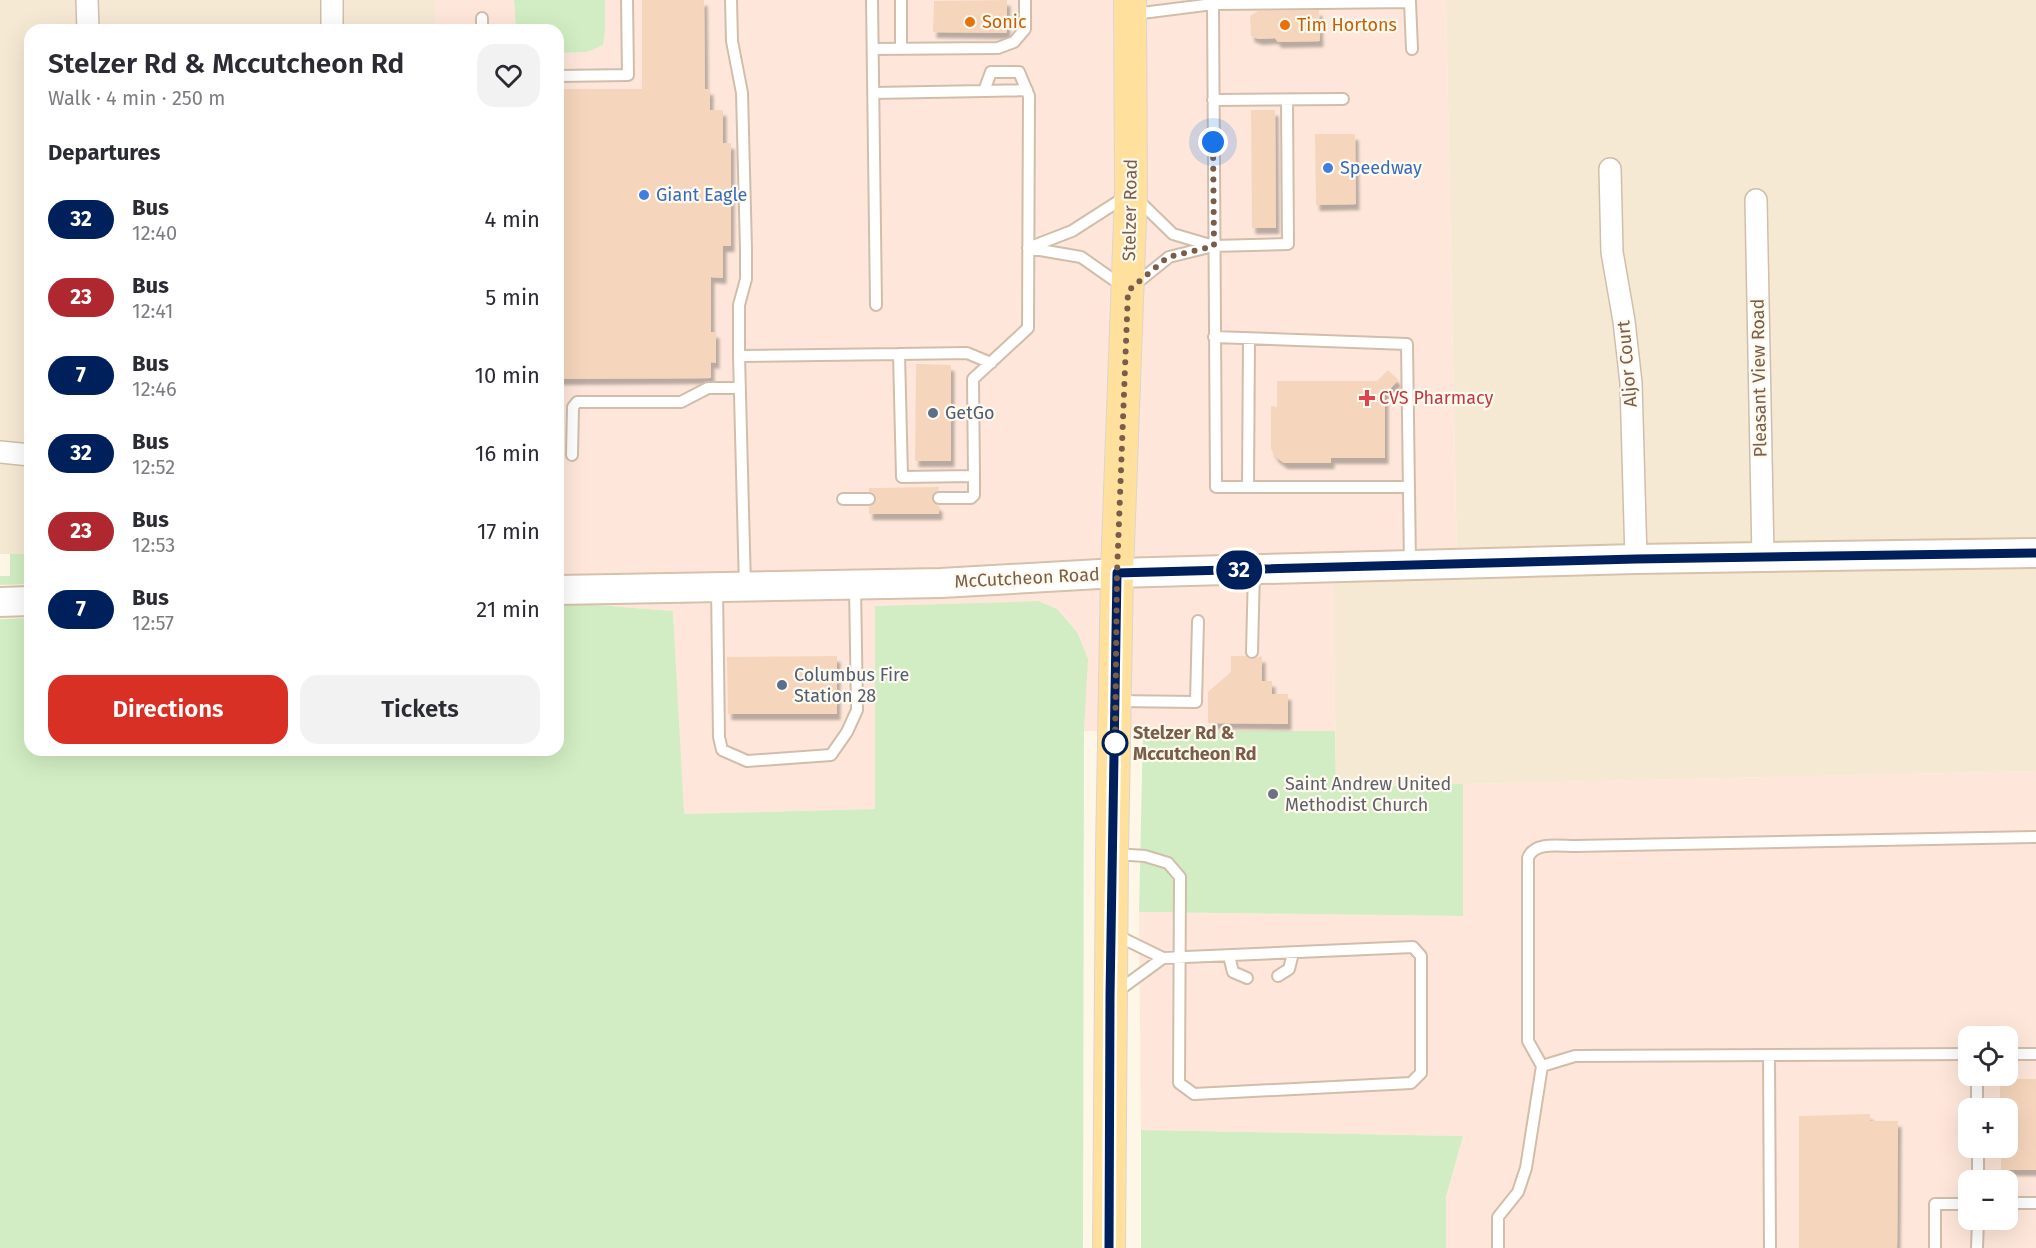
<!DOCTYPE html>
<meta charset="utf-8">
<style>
:root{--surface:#fff;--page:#f2f2f3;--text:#2b2b33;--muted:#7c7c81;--accent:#d93025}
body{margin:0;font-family:"Fira Sans",sans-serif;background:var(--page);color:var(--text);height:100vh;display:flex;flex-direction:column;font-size:22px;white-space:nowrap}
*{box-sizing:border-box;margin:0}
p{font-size:20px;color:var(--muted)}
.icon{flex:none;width:33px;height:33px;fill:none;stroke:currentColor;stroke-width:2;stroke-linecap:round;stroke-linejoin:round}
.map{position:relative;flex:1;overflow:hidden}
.side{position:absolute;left:24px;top:24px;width:540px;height:732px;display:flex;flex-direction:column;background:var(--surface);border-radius:18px;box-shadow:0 6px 24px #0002}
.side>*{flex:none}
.badge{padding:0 12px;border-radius:20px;font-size:21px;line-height:39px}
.controls{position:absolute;left:1958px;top:1026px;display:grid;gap:12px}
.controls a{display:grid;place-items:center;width:60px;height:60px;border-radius:12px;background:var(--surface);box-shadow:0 6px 24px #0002;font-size:30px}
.you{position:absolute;width:30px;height:30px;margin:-15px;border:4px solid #fff;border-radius:50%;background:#1a73e8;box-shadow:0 0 0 9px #1a73e833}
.map>.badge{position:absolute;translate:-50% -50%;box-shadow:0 0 0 3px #fff}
h2{padding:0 24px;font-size:22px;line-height:54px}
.round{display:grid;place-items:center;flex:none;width:63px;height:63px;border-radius:18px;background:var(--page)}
.overview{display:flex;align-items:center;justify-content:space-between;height:102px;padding:0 24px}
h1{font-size:28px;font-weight:600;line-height:45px}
.cta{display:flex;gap:12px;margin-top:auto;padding:12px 24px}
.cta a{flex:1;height:69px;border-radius:18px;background:var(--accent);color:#fff;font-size:24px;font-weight:600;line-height:69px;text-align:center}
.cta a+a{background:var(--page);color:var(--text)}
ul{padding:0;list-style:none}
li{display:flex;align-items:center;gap:18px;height:78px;padding:0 24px}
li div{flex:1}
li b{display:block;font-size:22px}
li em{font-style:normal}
li .badge{min-width:66px;font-weight:700;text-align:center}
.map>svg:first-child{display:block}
.residential{fill:#f6e9d4}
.commercial{fill:#fee7da;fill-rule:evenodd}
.green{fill:#d2edc3}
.building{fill:#f5d6bc;filter:url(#shadow)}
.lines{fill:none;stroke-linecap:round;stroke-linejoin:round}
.lane-casing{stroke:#d0beab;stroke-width:14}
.street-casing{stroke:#d0beab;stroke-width:24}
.secondary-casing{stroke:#d6c1ab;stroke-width:32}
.primary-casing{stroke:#dcd5d0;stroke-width:34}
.lane{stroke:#fff;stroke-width:10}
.street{stroke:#fff;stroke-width:21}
.secondary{stroke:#fff;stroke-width:28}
.primary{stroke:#ffe09c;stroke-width:32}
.line-casing{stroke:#fff;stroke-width:14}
.line{stroke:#00205b;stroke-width:9}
.walk{stroke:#795d49;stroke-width:6;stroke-dasharray:0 10.8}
.food-dot{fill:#e8710a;stroke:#fff9ee;stroke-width:2}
.shop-dot{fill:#3f7fe0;stroke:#fff9ee;stroke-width:2}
.health-dot{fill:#e0444e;stroke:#fff9ee;stroke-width:2}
.service-dot{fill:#5c6f8a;stroke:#fff9ee;stroke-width:2}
.stop-dot{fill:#fff;stroke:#00205b;stroke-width:3}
.worship-dot{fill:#6b7280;stroke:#fff9ee;stroke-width:2}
.labels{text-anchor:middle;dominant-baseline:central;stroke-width:4.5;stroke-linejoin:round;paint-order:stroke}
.food-label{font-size:18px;fill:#c56008;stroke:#fff9ee;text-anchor:start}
.shop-label{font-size:18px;fill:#366cbe;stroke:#fff9ee;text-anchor:start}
.street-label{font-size:18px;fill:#795d49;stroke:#fff9ee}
.health-label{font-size:18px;fill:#be3a42;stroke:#fff9ee;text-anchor:start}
.service-label{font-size:18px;fill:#4e5e75;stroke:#fff9ee;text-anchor:start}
.stop-label{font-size:18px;font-weight:bold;fill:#795d49;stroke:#fff9ee;text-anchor:start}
.worship-label{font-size:18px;fill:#5b616d;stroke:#fff9ee;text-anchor:start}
</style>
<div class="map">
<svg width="2036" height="1248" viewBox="0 0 2036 1248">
<defs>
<filter id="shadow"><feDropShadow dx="3.5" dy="6" stdDeviation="1.5" flood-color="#0004"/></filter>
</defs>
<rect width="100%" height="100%" fill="#fef6e6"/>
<path class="residential" d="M0 0H435V30H30V554H0Z
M1446 0H2036V771L1336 787 1333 565H1457Z"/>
<path class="commercial" d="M435 0H514L516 30H435Z
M605 0H1446L1457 566 1334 565 1335 731H1084L1087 659 1057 609 1039 601 875 606 876 809 683 814 673 611 584 604 558 605V53L587 52 605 29Z
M2036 771V1248H1446V1198L1463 1136 1141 1130 1139 912 1463 916V784ZM1968 1036H2007V1076H1968ZM1968 1108H2007V1148H1968ZM1968 1180H2007V1220H1968Z"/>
<path class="green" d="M514 0H605V29L603 45 587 52 558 53V30H516Z
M10 554H30V584L0 585V576H10Z
M1039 601 1057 609 1077 632 1088 659 1084 731 1083 1248H0V619L30 618V750H558V605L584 604 673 611 684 814 875 809V606Z
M1143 731H1335L1336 787 1463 784V916L1139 912Z
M1141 1130 1463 1136 1446 1197V1248H1141Z"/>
<path class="building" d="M642 0H704L705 89H710V110H723V143H731V246H723V278L711 277V332H716V363L711 362V378L558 379V89H642Z
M1007 0V33L933 32 934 1Z
M1319 10 1320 41 1278 42 1275 38 1259 39 1251 36 1250 16 1258 11Z
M1251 110H1275L1276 228H1252Z
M1315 134H1355L1356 204 1316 205Z
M916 364 951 365V461H915Z
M1388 370 1398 380 1385 395V458H1331V463H1284L1276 457 1271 449V406L1277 407V381H1377Z
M939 487V490L933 494 932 499 935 504 939 506V514H869V507L875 503 876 498 873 493 869 492V488Z
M837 656V714H728L727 657Z
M1231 656H1246L1252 659 1262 656V681H1272V694H1288V724L1208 723V692L1231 672Z
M2000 1079H2036V1170H2001V1148H2007V1108H2000Z
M1870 1114V1121H1898L1897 1248H1799V1116Z"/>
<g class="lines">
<g class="lane-casing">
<path id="lane" d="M731 0 732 41 742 93 746 249V279L739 305V356
M872 0 876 305
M1213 4 1216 487H1409
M1134 14 1213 4 1410 2 1412 49
M482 18V30
M873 49 998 48 1014 42 1025 29V0
M901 49V0
M558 76 628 75 627 0
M984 91 1027 90
M1213 100 1343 99
M1137 199 1173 234 1210 245
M1028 248 1081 257 1128 290 1169 257 1213 246 1288 244 1287 100
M1028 248 1072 231 1125 197
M1214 337 1407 344 1410 565
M899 354 967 353 991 363
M572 455 573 407 577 402H681L708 388H740
M1248 487 1249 339
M939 498H971L974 495V476
M843 499H869
M745 587 739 356 899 354 902 477 974 476 973 379 1028 328 1029 96 1019 72H991L984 91 874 93
M717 588 719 737 722 750 747 761 831 755 847 732 857 710 855 586
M1252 652 1254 570
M1116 701 1196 702 1198 621
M1115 854 1145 856 1168 863 1180 877 1179 1083 1194 1094 1411 1083 1421 1073V956L1413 947 1163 958 1116 935
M1229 956 1233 972 1247 978
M1278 976 1289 969 1293 953
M1115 993 1163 958
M2007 1054H2036
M1769 1055 1770 1248
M1542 1066 1575 1056 1968 1054
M1977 1076V1108
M1978 1148V1180
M2007 1203H2036
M1498 1248V1217L1518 1192 1526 1168 1542 1066 1528 1041V858C1534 841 1560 846 1575 846L2036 837
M1935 1248V1204H1968
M1977 1248 1978 1220"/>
</g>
<g class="street-casing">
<path id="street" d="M87 0 88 30
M332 30V0
M1610 169 1612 252 1624 321 1631 383 1636 559
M1756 200 1763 557
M0 452 30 455"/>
</g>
<g class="secondary-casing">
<path id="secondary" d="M558 590 941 583 1117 573 1636 559 2036 553
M0 602 30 601"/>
</g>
<g class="primary-casing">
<path id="primary" d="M1109 1248 1112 853 1117 573 1131 193 1130 0"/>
</g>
<use href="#lane" class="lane"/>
<use href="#street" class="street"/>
<use href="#secondary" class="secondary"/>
<use href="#primary" class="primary"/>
</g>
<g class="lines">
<g class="line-casing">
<path id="line" d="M1109 1248 1110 997 1117 573 1636 559 2036 553"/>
</g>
<use href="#line" class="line"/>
<path class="walk" d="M1115 743V747L1117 573 1128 291 1168 257 1214 246 1213 142"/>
</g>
<g class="food-dot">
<circle cx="970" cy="22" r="6"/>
<circle cx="1285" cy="25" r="6"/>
</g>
<g class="shop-dot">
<circle cx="1328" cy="168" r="6"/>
<circle cx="644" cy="195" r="6"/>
</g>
<path class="health-dot" d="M1364 389h6v6h6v6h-6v6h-6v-6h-6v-6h6z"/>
<g class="service-dot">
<circle cx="933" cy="413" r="6"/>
<circle cx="782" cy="685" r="6"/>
</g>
<circle class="stop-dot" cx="1115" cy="743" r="12"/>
<circle class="worship-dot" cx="1273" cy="794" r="6"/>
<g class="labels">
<g class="food-label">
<text x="982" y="22">Sonic</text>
<text x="1297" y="25">Tim Hortons</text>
</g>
<g class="shop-label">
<text x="1340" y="168">Speedway</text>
<text x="656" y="195">Giant Eagle</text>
</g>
<g class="street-label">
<text transform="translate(1130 210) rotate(-89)">Stelzer Road</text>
<text transform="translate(1627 364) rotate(-95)">Aljor Court</text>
<text transform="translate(1759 378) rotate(-91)">Pleasant View Road</text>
<text transform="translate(1027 578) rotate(-3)">McCutcheon Road</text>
</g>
<g class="health-label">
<text x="1379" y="398">CVS Pharmacy</text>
</g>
<g class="service-label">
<text x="945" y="413">GetGo</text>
<text x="794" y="675">Columbus Fire<tspan x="794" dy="21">Station 28</tspan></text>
</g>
<g class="stop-label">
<text x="1133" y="733">Stelzer Rd &amp;<tspan x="1133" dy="21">Mccutcheon Rd</tspan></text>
</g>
<g class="worship-label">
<text x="1285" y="784">Saint Andrew United<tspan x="1285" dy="21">Methodist Church</tspan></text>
</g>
</g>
</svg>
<div class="controls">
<a><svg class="icon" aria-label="locate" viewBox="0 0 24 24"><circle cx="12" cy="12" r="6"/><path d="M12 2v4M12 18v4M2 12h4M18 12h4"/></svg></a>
<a>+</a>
<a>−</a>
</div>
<div class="you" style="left:1213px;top:142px"></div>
<b class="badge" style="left:1239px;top:570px;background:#00205b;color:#fff">32</b>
<section class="side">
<div class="overview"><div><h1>Stelzer Rd &amp; Mccutcheon Rd</h1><p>Walk · 4 min · 250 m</p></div><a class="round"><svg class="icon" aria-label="heart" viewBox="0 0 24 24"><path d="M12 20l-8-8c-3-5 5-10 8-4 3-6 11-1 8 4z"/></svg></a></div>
<h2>Departures</h2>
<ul>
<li><span class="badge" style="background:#00205b;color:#fff">32</span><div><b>Bus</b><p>12:40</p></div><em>4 min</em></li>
<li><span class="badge" style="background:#af272f;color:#fff">23</span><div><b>Bus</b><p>12:41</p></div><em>5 min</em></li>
<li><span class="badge" style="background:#00205b;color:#fff">7</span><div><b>Bus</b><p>12:46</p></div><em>10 min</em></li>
<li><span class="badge" style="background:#00205b;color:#fff">32</span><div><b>Bus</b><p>12:52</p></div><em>16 min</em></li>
<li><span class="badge" style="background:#af272f;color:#fff">23</span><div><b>Bus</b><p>12:53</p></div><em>17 min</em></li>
<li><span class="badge" style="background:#00205b;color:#fff">7</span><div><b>Bus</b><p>12:57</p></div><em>21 min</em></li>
</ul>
<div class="cta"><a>Directions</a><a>Tickets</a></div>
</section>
</div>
